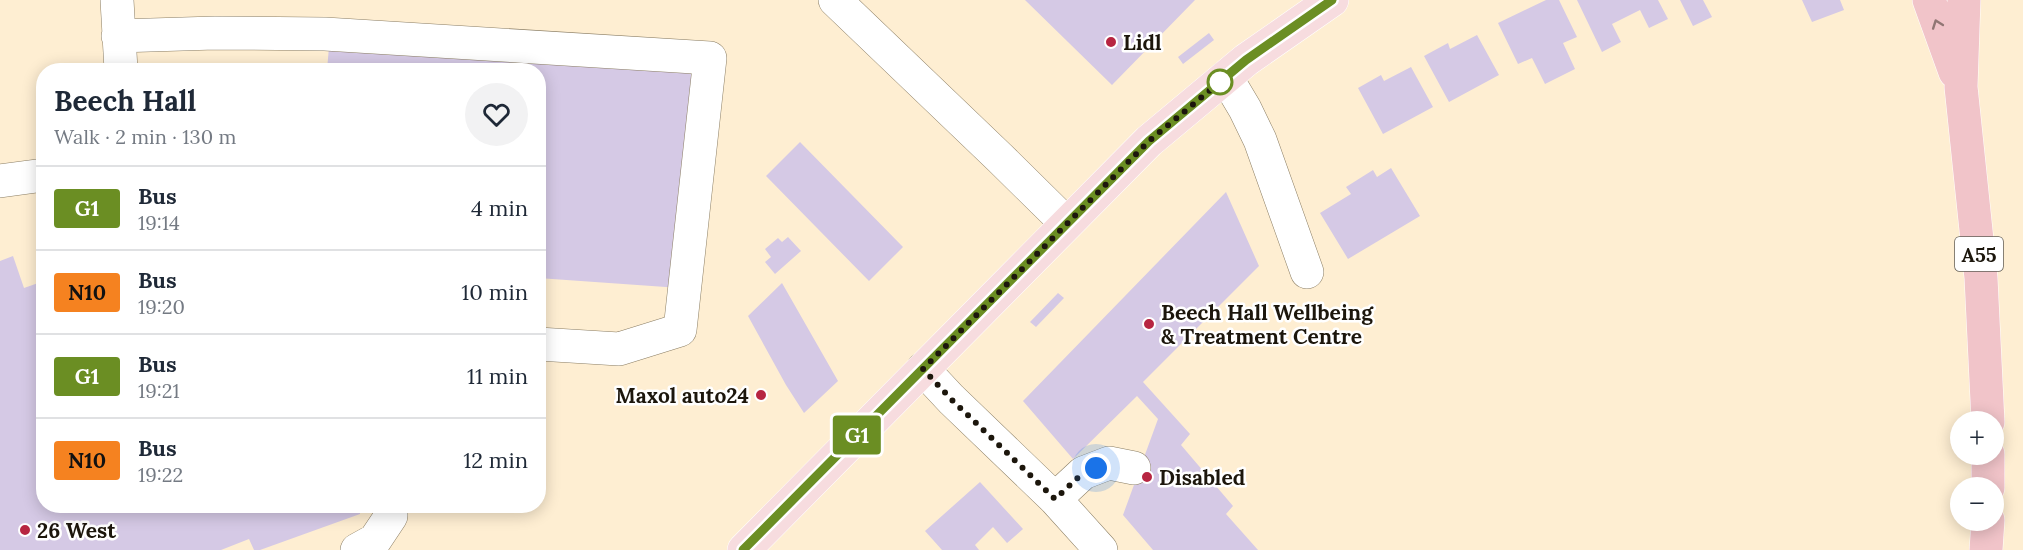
<!DOCTYPE html>
<meta charset="utf-8">
<style>
:root{--surface:#fff;--page:#f2f2f3;--text:#1f2937;--muted:#747a83;--line:#e0e1e3}
body{margin:0;font-family:Lora,serif;background:var(--page);color:var(--text);height:100vh;display:flex;flex-direction:column;font-size:22px;white-space:nowrap}
*{box-sizing:border-box;margin:0}
p{font-size:20px;color:var(--muted)}
.icon{flex:none;width:33px;height:33px;fill:none;stroke:currentColor;stroke-width:2;stroke-linecap:round;stroke-linejoin:round}
.map{position:relative;flex:1;overflow:hidden}
.panel{position:absolute;left:36px;top:63px;width:510px;height:450px;display:flex;flex-direction:column;background:var(--surface);border-radius:24px;box-shadow:0 3px 15px #0003}
.panel>*{flex:none}
.badge{padding:0 12px;border-radius:4px;font-size:21px;line-height:39px}
.tools{position:absolute;left:1950px;top:411px;display:grid;gap:12px}
.tools a{display:grid;place-items:center;width:54px;height:54px;border-radius:50%;background:var(--surface);box-shadow:0 3px 15px #0003;font-size:30px}
.you{position:absolute;width:30px;height:30px;margin:-15px;border:4px solid #fff;border-radius:50%;background:#1a73e8;box-shadow:0 0 0 9px #1a73e833}
.map>.badge{position:absolute;translate:-50% -50%;box-shadow:0 0 0 3px #fff}
.round{display:grid;place-items:center;flex:none;width:63px;height:63px;border-radius:32px;background:var(--page)}
.headline{display:flex;align-items:center;justify-content:space-between;height:102px;padding:0 18px}
h1{font-size:28px;font-weight:700;line-height:45px}
ul{padding:0;list-style:none}
li{display:flex;align-items:center;gap:18px;height:84px;padding:0 18px;border-top:2px solid var(--line)}
li div{flex:1}
li b{display:block;font-size:22px}
li em{font-style:normal}
li .badge{min-width:66px;font-weight:700;text-align:center}
.map>svg:first-child{display:block}
.building{fill:#d5c9e5}
.lines{fill:none;stroke-linecap:round;stroke-linejoin:round}
.minor-casing{stroke:#8b7e64;stroke-width:34}
.major-casing{stroke:#fff;stroke-width:34}
.highway-casing{stroke:#fff;stroke-width:34}
.minor{stroke:#fff;stroke-width:33}
.major{stroke:#f7dcdf;stroke-width:33}
.highway{stroke:#f1c4c9;stroke-width:33}
.oneway{stroke:#917674}
.line-casing{stroke:#fff;stroke-width:14}
.line{stroke:#6b8e23;stroke-width:9}
.walk{stroke:#1c160c;stroke-width:6;stroke-dasharray:0 10.8}
.poi-dot{fill:#b72541;stroke:#fff;stroke-width:2}
.stop-dot{fill:#fff;stroke:#6b8e23;stroke-width:3}
.labels{text-anchor:middle;dominant-baseline:central;stroke-width:5;stroke-linejoin:round;paint-order:stroke}
.shield{fill:#fff;stroke:#605c55;stroke-width:1.5}
.shield-label{font-size:20px;font-weight:bold;fill:#1c160c}
.poi-label{font-size:21px;font-weight:bold;fill:#1c160c;stroke:#fff;text-anchor:start}
</style>
<div class="map">
<svg width="2023" height="550" viewBox="0 0 2023 550">
<rect width="100%" height="100%" fill="#feeed2"/>
<path class="building" d="M1025 0H1195L1112 85Z
M1546 0H1559L1577 37 1563 43 1575 69 1545 84 1532 58 1518 64 1498 23Z
M1577 0H1658L1668 19 1649 28 1640 10 1612 24 1621 42 1602 52Z
M1680 0H1703L1712 17 1693 26Z
M1802 0H1840L1844 10 1812 22Z
M1209 33 1214 40 1183 64 1178 57Z
M1477 35 1499 75 1449 102 1424 56 1448 43 1450 49Z
M329 47 695 72 680 288 538 278V70H327Z
M1411 67 1433 107 1383 134 1358 88 1381 75 1384 81Z
M800 142 903 247 869 281 766 176Z
M1391 168 1420 216 1348 259 1320 213 1351 194 1346 187 1373 170 1377 177Z
M1226 192 1259 266 1143 382 1190 434 1181 445 1233 506 1226 514 1258 550H1153L1123 515 1158 419 1137 396 1073 459 1023 401Z
M788 237 801 251 775 274 765 262 771 257 765 249 778 238 782 242Z
M13 256 24 288 44 281V506H360V514L260 550H254L249 539 221 550H0V261Z
M782 283 838 381 804 413 786 385 748 316Z
M1058 293 1064 298 1036 327 1030 322Z
M980 482 1023 529 1007 543 993 527 975 545 979 550H942L925 531Z"/>
<g class="lines">
<g class="minor-casing">
<path id="minor" d="M117 0 121 70
M835 0 1000 158 1066 223
M118 36 215 33 325 34 710 58 680 330 619 349 538 344
M1226 77 1245 109 1260 140 1307 272
M0 181 44 175
M923 369 951 399 1055 499 1101 550
M1055 499 1083 473 1109 463 1134 468
M357 550 375 540 391 516V506"/>
</g>
<g class="major-casing">
<path id="major" d="M744 550 1149 141 1246 60 1332 0"/>
</g>
<g class="highway-casing">
<path id="highway" d="M1929 0 1955 72
M1964 0 1961 87 1981 278 1988 422
M1988 454V488
M1986 550 1988 520"/>
</g>
<use href="#minor" class="minor"/>
<use href="#major" class="major"/>
<use href="#highway" class="highway"/>
</g>
<defs><path id="oneway-chevron" d="M-2-3.5L2.5 0L-2 3.5" fill="none" stroke-width="1.6" stroke-linecap="round" stroke-linejoin="round" transform="scale(1.5)"/></defs>
<use class="oneway" href="#oneway-chevron" transform="translate(1937 24) rotate(-110)"/>
<g class="lines">
<g class="line-casing">
<path id="line" d="M743 550 1149 141 1246 60 1332 0"/>
</g>
<use href="#line" class="line"/>
<path class="walk" d="M1096 468 1083 473 1055 499 951 399 923 369 1149 141 1220 82"/>
</g>
<g class="poi-dot">
<circle cx="1111" cy="42" r="6"/>
<circle cx="1149" cy="324" r="6"/>
<circle cx="761" cy="395" r="6"/>
<circle cx="1147" cy="477" r="6"/>
<circle cx="25" cy="530" r="6"/>
</g>
<circle class="stop-dot" cx="1220" cy="82" r="12"/>
<g class="labels">
<rect class="shield" x="1955" y="237" width="48" height="34" rx="4.5"/>
<g class="shield-label">
<text x="1979" y="254">A55</text>
</g>
<g class="poi-label">
<text x="1123" y="42">Lidl</text>
<text x="1161" y="312">Beech Hall Wellbeing<tspan x="1161" dy="24">&amp; Treatment Centre</tspan></text>
<text x="749" y="395" text-anchor="end">Maxol auto24</text>
<text x="1159" y="477">Disabled</text>
<text x="37" y="530">26 West</text>
</g>
</g>
</svg>
<div class="tools">
<a>+</a>
<a>−</a>
</div>
<div class="you" style="left:1096px;top:468px"></div>
<b class="badge" style="left:857px;top:435px;background:#6b8e23;color:#fff">G1</b>
<section class="panel">
<div class="headline"><div><h1>Beech Hall</h1><p>Walk · 2 min · 130 m</p></div><a class="round"><svg class="icon" aria-label="heart" viewBox="0 0 24 24"><path d="M12 20l-8-8c-3-5 5-10 8-4 3-6 11-1 8 4z"/></svg></a></div>
<ul>
<li><span class="badge" style="background:#6b8e23;color:#fff">G1</span><div><b>Bus</b><p>19:14</p></div><em>4 min</em></li>
<li><span class="badge" style="background:#f58220;color:#111">N10</span><div><b>Bus</b><p>19:20</p></div><em>10 min</em></li>
<li><span class="badge" style="background:#6b8e23;color:#fff">G1</span><div><b>Bus</b><p>19:21</p></div><em>11 min</em></li>
<li><span class="badge" style="background:#f58220;color:#111">N10</span><div><b>Bus</b><p>19:22</p></div><em>12 min</em></li>
</ul>
</section>
</div>
